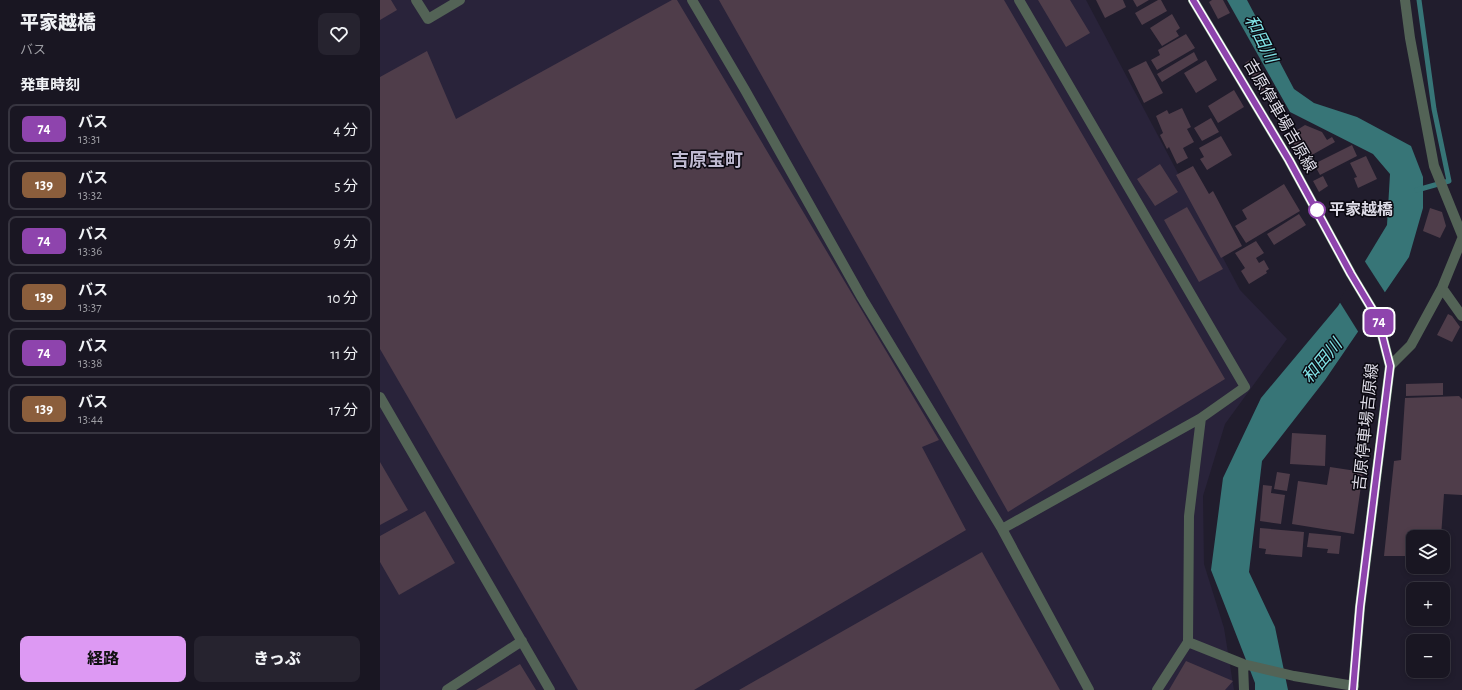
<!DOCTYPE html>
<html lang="ja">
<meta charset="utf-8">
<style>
:root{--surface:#191622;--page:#26232f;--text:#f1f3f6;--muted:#9f9fa5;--line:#373540;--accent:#dd99f3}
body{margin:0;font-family:"Alegreya Sans","Noto Sans JP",sans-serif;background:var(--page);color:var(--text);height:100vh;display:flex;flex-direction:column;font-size:15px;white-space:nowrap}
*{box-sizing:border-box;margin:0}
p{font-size:13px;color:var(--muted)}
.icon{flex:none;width:22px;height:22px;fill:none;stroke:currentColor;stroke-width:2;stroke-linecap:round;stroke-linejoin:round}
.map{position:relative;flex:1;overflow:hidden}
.drawer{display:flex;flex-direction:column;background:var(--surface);width:380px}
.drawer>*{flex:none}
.badge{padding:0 8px;border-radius:6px;font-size:14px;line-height:26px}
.fabs{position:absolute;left:1026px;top:530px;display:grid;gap:8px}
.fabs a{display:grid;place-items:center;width:44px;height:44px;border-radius:8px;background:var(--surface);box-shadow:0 2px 6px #0003,0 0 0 1px var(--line);font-size:20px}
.map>.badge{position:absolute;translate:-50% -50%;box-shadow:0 0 0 2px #fff}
h2{padding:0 20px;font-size:15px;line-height:36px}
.round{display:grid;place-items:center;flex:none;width:42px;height:42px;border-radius:8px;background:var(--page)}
.summary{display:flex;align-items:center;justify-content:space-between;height:68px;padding:0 20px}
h1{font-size:19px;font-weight:800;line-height:30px}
.primary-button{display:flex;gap:8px;margin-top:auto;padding:8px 20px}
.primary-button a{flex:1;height:46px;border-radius:8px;background:var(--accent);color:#111;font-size:16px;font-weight:800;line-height:46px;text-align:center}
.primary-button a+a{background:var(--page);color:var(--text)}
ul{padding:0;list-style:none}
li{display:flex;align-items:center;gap:12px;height:50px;margin:0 8px 6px;padding:0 12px;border:2px solid var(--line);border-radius:8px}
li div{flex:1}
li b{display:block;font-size:15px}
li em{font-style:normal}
li .badge{min-width:44px;font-weight:700;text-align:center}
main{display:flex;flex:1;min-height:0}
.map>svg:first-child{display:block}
.built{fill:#29233a}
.water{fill:#377577}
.pier{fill:#211d2d}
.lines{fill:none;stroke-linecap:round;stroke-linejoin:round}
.stream{stroke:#377577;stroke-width:5}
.building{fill:#4f3d4a}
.minor{stroke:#536356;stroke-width:10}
.major{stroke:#85a88d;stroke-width:10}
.line-casing{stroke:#fff;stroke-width:9}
.line{stroke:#8e44ad;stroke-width:6}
.stop-dot{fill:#fff;stroke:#8e44ad;stroke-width:2}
.labels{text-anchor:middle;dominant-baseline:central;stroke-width:3;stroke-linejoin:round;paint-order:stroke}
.street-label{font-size:16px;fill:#dddbe6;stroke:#0a0810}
.stop-label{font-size:16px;font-weight:bold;fill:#dddbe6;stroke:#0a0810;text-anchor:start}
.water-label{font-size:17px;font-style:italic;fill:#82e5e8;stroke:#0a0810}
.quarter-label{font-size:18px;font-weight:bold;fill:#bfbad1;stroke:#0a0810}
</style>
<main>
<section class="drawer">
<div class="summary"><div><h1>平家越橋</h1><p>バス</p></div><a class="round"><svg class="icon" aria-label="heart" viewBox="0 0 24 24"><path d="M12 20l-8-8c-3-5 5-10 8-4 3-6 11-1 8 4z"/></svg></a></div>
<h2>発車時刻</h2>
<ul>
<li><span class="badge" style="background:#8e44ad;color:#fff">74</span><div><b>バス</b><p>13:31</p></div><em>4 分</em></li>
<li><span class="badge" style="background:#8b5e3c;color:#fff">139</span><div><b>バス</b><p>13:32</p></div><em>5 分</em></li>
<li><span class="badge" style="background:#8e44ad;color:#fff">74</span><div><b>バス</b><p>13:36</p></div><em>9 分</em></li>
<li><span class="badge" style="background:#8b5e3c;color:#fff">139</span><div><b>バス</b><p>13:37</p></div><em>10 分</em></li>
<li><span class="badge" style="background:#8e44ad;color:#fff">74</span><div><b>バス</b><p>13:38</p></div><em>11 分</em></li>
<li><span class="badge" style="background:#8b5e3c;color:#fff">139</span><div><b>バス</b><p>13:44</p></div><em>17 分</em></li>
</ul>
<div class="primary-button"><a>経路</a><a>きっぷ</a></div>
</section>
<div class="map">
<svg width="1082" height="690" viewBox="0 0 1082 690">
<rect width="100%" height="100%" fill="#211d2d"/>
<path class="built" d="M0 0H706L860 290 907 339 845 424 823 496 824 564 844 628 854 690H0Z"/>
<path class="water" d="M847 0H867L914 89 934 103 977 117 1031 146 1043 177V208L1029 257 945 380 882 461 869 572 895 627 908 690H875V683L831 570 843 478 881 398 958 306 1007 225 1010 174 993 154 910 112Z"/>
<path class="pier" d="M984 260 1006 294 979 333 959 301Z"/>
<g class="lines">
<path class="stream" d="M1037 190 1069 181 1054 109 1039 0"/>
</g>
<path class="building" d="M0 0H11L17 10 0 20Z
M292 0H297L559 440 542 447 586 530 314 690H198L0 349V77L47 51 76 119Z
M339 0H624L845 379 628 512Z
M658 0H690L710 33 686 47Z
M716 0H743L746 7 725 18Z
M753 0H769L757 7Z
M778 0H781L787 11 762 25 755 13Z
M832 0H843L850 13 838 19 829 2Z
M792 14 800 28 796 31 799 36 782 46 770 28Z
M806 34 815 48 777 70 771 60 780 55 778 50Z
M814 52 818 60 782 82 777 74Z
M874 57 892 88 882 93 865 63Z
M826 60 837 80 816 93 804 73Z
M766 61 783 93 764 103 748 70Z
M854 90 864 107 838 123 828 106Z
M802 108 811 127 807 129 814 142 803 148 808 158 797 164 789 147 787 149 780 135 783 133 776 116 787 110 789 114Z
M831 118 839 132 822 141 814 128Z
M925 125 942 132 947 140 952 137 955 142 923 160 909 135Z
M841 136 852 155 827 170 820 159 824 157 819 148Z
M972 145 977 156 940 175 934 164Z
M986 156 997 179 978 188 974 178 977 177 970 163Z
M780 164 798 192 775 206 757 179Z
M813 166 829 194 833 191 862 246 841 258 796 175Z
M943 176 948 186 939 192 933 181Z
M904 184 920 211 866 243 855 226 867 219 862 210Z
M807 207 843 269 819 282 784 220Z
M1050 208 1062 212 1066 226 1060 238 1043 231Z
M919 214 926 225 894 245 887 234Z
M876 241 884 253 876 258 879 263 884 260 889 269 886 271 887 273 869 284 861 271 865 268 855 253Z
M1068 314 1072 316 1080 327 1072 342 1057 335Z
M1063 383V395L1026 396V384Z
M1079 396 1082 399V495L1064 494 1061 537H1033V561L1028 560 1030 556H1004L1014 461 1021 460 1025 398Z
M912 433 946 435 945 466 910 464Z
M0 462 28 510 0 525Z
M950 467 983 472 974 534 912 524 918 481 947 485Z
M897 472 910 474 907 491 894 489Z
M883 485 892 486 891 493 905 495 901 524 880 521Z
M45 511 75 563 19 595 0 562V536Z
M880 528 924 532 922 557 885 554 886 549 879 548Z
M929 533 961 536 959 554 947 553 948 549 927 547Z
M602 552 680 690H359Z
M806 661 853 681 845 690H789Z
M140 664 156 690H96Z"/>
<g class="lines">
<path class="minor" d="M36 0 48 19 80 0
M312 0 365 90 482 298 622 529 709 690
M639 0 865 387 821 418 809 516 808 642 777 690
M1025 0 1030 38 1054 166 1082 235
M1062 288 1082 316
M1010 366 1031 345 1062 288 1082 239
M0 397 170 690
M622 529 821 418
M808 642 863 664 914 676 974 686
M863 664 864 690
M67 690 142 641"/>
<path class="major" d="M813 0 909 160 971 274 998 319 1010 366 980 607 973 690"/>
</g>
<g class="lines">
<g class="line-casing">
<path id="line" d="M813 0 909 160 971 274 998 319 1010 366 980 607 973 690"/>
</g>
<use href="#line" class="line"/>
</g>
<circle class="stop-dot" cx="937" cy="210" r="8"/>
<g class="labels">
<g class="street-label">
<text transform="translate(900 116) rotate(60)">吉原停車場吉原線</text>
<text transform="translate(986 427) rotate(-84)">吉原停車場吉原線</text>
</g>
<g class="stop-label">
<text x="949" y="210">平家越橋</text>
</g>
<g class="water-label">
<text transform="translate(881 39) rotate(63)">和田川</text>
<text transform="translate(942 361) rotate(-50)">和田川</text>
</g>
<g class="quarter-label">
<text x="327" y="161">吉原宝町</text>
</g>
</g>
</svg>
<div class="fabs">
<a><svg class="icon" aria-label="layers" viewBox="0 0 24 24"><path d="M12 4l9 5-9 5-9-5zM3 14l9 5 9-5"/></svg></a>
<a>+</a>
<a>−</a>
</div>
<b class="badge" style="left:999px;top:322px;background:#8e44ad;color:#fff">74</b>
</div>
</main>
